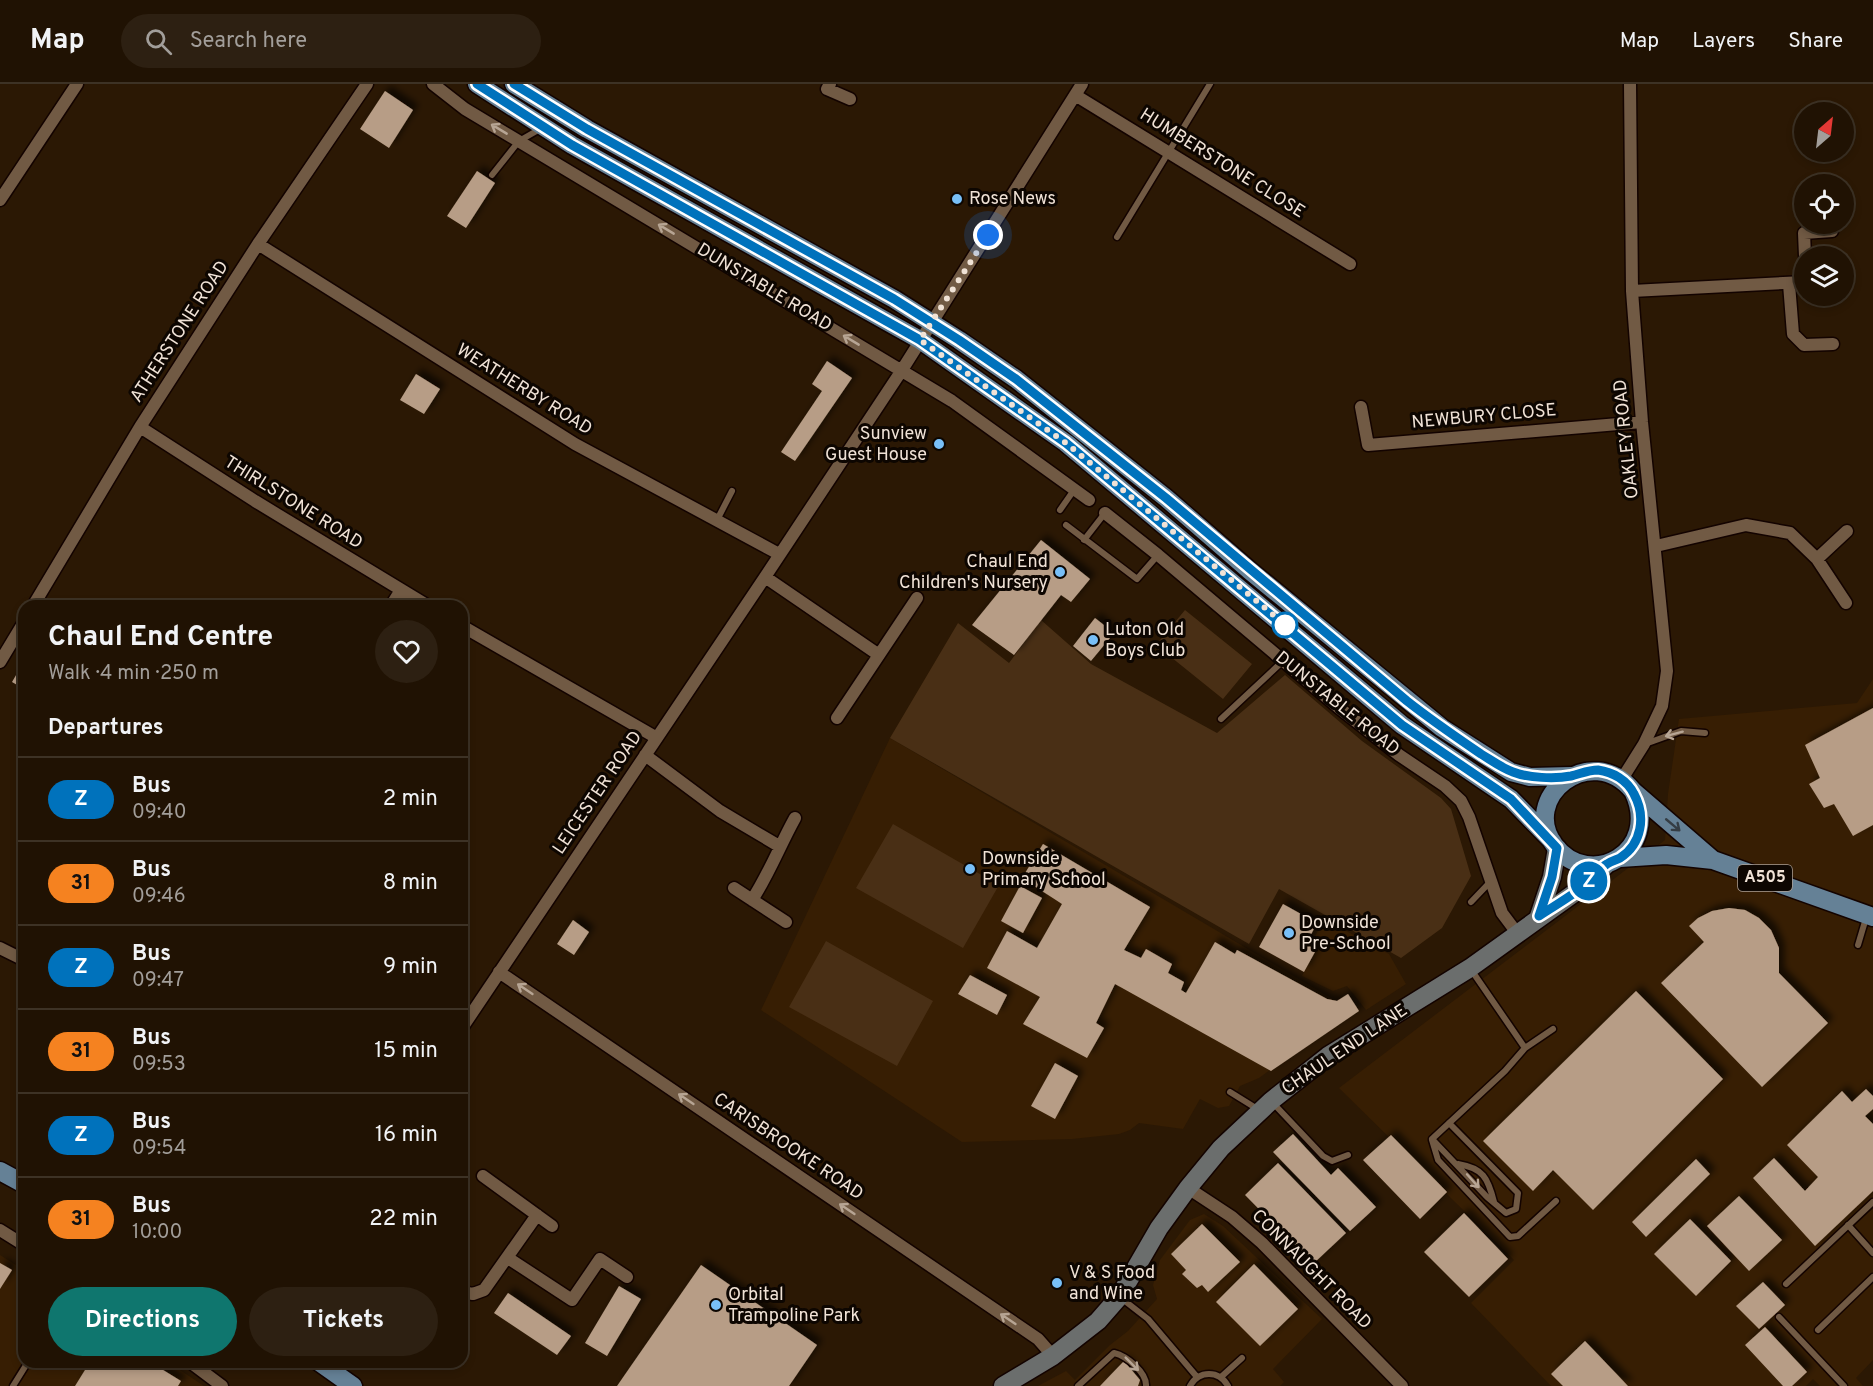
<!DOCTYPE html>
<meta charset="utf-8">
<style>
:root{--surface:#201203;--page:#2d2012;--text:#f1f3f6;--muted:#a29e9a;--line:#3d3225;--accent:#0f766e}
body{margin:0;font-family:Overpass,sans-serif;background:var(--page);color:var(--text);height:100vh;display:flex;flex-direction:column;font-size:22px;white-space:nowrap}
*{box-sizing:border-box;margin:0}
p{font-size:20px;color:var(--muted)}
.icon{flex:none;width:33px;height:33px;fill:none;stroke:currentColor;stroke-width:2;stroke-linecap:round;stroke-linejoin:round}
.map{position:relative;flex:1;overflow:hidden}
.side{position:absolute;left:18px;top:516px;width:450px;height:768px;display:flex;flex-direction:column;background:var(--surface);border-radius:18px;box-shadow:0 3px 9px #0003,0 0 0 2px var(--line)}
.side>*{flex:none}
.badge{padding:0 12px;border-radius:20px;font-size:21px;line-height:39px}
.needle{width:39px;rotate:28deg}
.fabs{position:absolute;left:1794px;top:18px;display:grid;gap:12px}
.fabs a{display:grid;place-items:center;width:60px;height:60px;border-radius:50%;background:var(--surface);box-shadow:0 3px 9px #0003,0 0 0 2px var(--line);font-size:30px}
.you{position:absolute;width:30px;height:30px;margin:-15px;border:4px solid #fff;border-radius:50%;background:#1a73e8;box-shadow:0 0 0 9px #1a73e833}
.map>.badge{position:absolute;translate:-50% -50%;box-shadow:0 0 0 3px #fff}
h2{padding:0 30px;font-size:22px;line-height:54px}
.round{display:grid;place-items:center;flex:none;width:63px;height:63px;border-radius:32px;background:var(--page)}
.head{display:flex;align-items:center;justify-content:space-between;height:102px;padding:0 30px}
h1{font-size:28px;font-weight:700;line-height:45px}
.cta{display:flex;gap:12px;margin-top:auto;padding:12px 30px}
.cta a{flex:1;height:69px;border-radius:36px;background:var(--accent);color:#fff;font-size:24px;font-weight:700;line-height:69px;text-align:center}
.cta a+a{background:var(--page);color:var(--text)}
ul{padding:0;list-style:none}
li{display:flex;align-items:center;gap:18px;height:84px;padding:0 30px;border-top:2px solid var(--line)}
li div{flex:1}
li b{display:block;font-size:22px}
li em{font-style:normal}
li .badge{min-width:66px;font-weight:700;text-align:center}
header{display:flex;align-items:center;gap:36px;box-sizing:border-box;height:84px;padding:0 30px;background:var(--surface);border-bottom:2px solid var(--line)}
header strong{font-size:28px}
nav{display:flex;gap:33px;margin-inline-start:auto;font-size:21px}
.search{width:420px;height:54px;background:var(--page);display:flex;align-items:center;gap:15px;box-sizing:border-box;padding:0 21px;border-radius:33px;color:var(--muted);font-size:22px}
.map>svg:first-child{display:block}
.built{fill:#371e03}
.green{fill:#492f15}
.building{fill:#b79d86;filter:url(#shadow)}
.lines{fill:none;stroke-linecap:round;stroke-linejoin:round}
.lane-casing{stroke:#130300;stroke-width:9}
.street-casing{stroke:#130300;stroke-width:15}
.secondary-casing{stroke:#130300;stroke-width:21}
.primary-casing{stroke:#130300;stroke-width:21}
.lane{stroke:#715a44;stroke-width:6}
.street{stroke:#715a44;stroke-width:12}
.secondary{stroke:#6b6e6d;stroke-width:18}
.primary{stroke:#658196;stroke-width:18}
.oneway{stroke:#b7a594}
.oneway2{stroke:#353d44}
.line-casing{stroke:#fff;stroke-width:14}
.line{stroke:#0072bc;stroke-width:9}
.walk{stroke:#f0e2d6;stroke-width:6;stroke-dasharray:0 10.8}
.poi-dot{fill:#78bff7;stroke:#0d0601;stroke-width:2}
.stop-dot{fill:#fff;stroke:#0072bc;stroke-width:3}
.labels{text-anchor:middle;dominant-baseline:central;stroke-width:6;stroke-linejoin:round;paint-order:stroke}
.shield{fill:#0d0601;stroke:#aca096;stroke-width:1.5}
.shield-label{font-size:16px;font-weight:bold;fill:#f0e2d6}
.street-label{font-size:18px;fill:#f0e2d6;stroke:#0d0601}
.poi-label{font-size:18px;fill:#f0e2d6;stroke:#0d0601;text-anchor:start}
</style>
<header>
<strong>Map</strong>
<div class="search"><svg class="icon" aria-label="search" viewBox="0 0 24 24"><circle cx="10" cy="10" r="6"/><path d="M15 15l6 6"/></svg>Search here</div>
<nav><a>Map</a><a>Layers</a><a>Share</a></nav>
</header>
<div class="map">
<svg width="1873" height="1302" viewBox="0 0 1873 1302">
<defs>
<filter id="shadow"><feDropShadow dx="5.5" dy="-5.5" stdDeviation="3" flood-color="#0009"/></filter>
</defs>
<rect width="100%" height="100%" fill="#2b1804"/>
<path class="built" d="M1873 595V1276L1856 1294 1863 1302H1820L1813 1295 1806 1302H1551L1471 1219 1514 1176 1339 1004 1665 756 1668 710 1679 635 1857 619Z
M890 654 1336 917 1345 931 1259 994 1240 1002 1229 1022 1218 1024 1200 1015 1183 1045 1139 1039 1130 1046 1119 1050 1072 1055 962 1058 761 926Z
M1324 835 1389 870 1406 900 1366 926 1347 902 1333 907 1302 892 1316 866 1310 862Z
M1204 1130 1223 1142 1322 1235 1273 1285 1284 1298 1280 1302H1038L1066 1287 1075 1296 1110 1261 1128 1247 1157 1215 1153 1201 1160 1176 1190 1136Z
M0 1171 24 1186V1278H168L204 1302H0Z"/>
<path class="green" d="M1185 526 1252 580 1223 615 1156 561Z
M1041 536 1091 580 1217 649 1285 591 1362 657 1441 714 1451 725 1471 792 1442 844 1401 874 1279 805 1249 860 890 654 958 539 1009 579Z
M893 740 999 801 963 864 856 804Z
M826 857 933 917 897 982 789 923Z"/>
<path class="building" d="M385 7 413 26 389 64 360 45Z
M477 87 495 99 466 144 447 132Z
M827 277 852 294 795 377 781 368 822 307 812 300Z
M416 290 440 305 424 330 400 316Z
M1041 456 1090 495 1071 518 1061 511 1014 571 972 541Z
M1095 534 1114 549 1091 577 1073 562Z
M19 586 24 589V605L12 598Z
M1873 624V741L1853 752 1834 720 1824 724 1809 700 1820 694 1805 661Z
M1043 760 1150 823 1124 866 1141 874 1146 865 1172 880 1168 889 1184 898 1181 906 1186 909 1215 858 1235 870 1237 866 1327 915 1337 917 1348 910 1359 927 1271 987 1115 900 1096 939 1104 944 1087 974 1023 940 1040 913 987 884 1007 847 1037 864 1062 820 1022 794Z
M1020 802 1042 814 1023 849 1001 837Z
M1283 820 1317 839 1306 860 1316 866 1304 888 1259 863Z
M1729 824 1745 826 1759 834 1771 846 1779 864V889L1828 939 1762 1003 1661 899 1704 858 1689 842 1698 834 1712 827Z
M573 836 589 848 574 871 557 860Z
M970 891 1007 911 997 931 958 910Z
M1636 907 1723 995 1593 1126 1553 1086 1533 1107 1483 1057Z
M1055 979 1078 992 1055 1035 1031 1022Z
M1866 1005 1873 1012V1025L1865 1032 1873 1040V1107L1815 1162 1753 1094 1774 1074 1805 1107 1818 1093 1787 1061 1842 1007 1852 1018Z
M1293 1050 1331 1091 1338 1084 1376 1123 1350 1147 1273 1068Z
M1391 1051 1447 1108 1420 1135 1363 1076Z
M1696 1075 1710 1090 1646 1153 1632 1138Z
M1278 1079 1346 1149 1313 1180 1245 1111Z
M1739 1112 1782 1156 1749 1187 1707 1142Z
M1464 1129 1508 1175 1469 1213 1424 1168Z
M1690 1135 1731 1177 1696 1212 1654 1170Z
M1202 1140 1240 1178 1208 1208 1202 1201 1197 1204 1182 1190 1186 1186 1171 1170Z
M0 1179 12 1186 0 1205Z
M1254 1180 1298 1225 1260 1262 1216 1218Z
M701 1181 817 1261 789 1302H617Z
M1763 1198 1785 1221 1759 1245 1736 1222Z
M619 1202 641 1215 607 1272 585 1259Z
M508 1209 571 1252 557 1271 494 1229Z
M1765 1243 1807 1288 1792 1302H1783L1745 1261Z
M1585 1257 1628 1302H1563L1551 1290Z
M1124 1277 1140 1296 1138 1302H1100Z
M90 1278H150L181 1297 178 1302H75Z"/>
<g class="lines">
<g class="lane-casing">
<path id="lane" d="M492 91 519 57 540 45
M1117 153 1210 0
M1060 426 1074 406
M717 436 732 407
M1066 441 1137 495 1158 471
M1084 456 1105 429
M1221 635 1283 577
M1645 660 1681 647 1705 649
M1471 818 1491 797
M1858 861 1866 834
M1472 887 1525 964
M1230 1008 1259 1026
M1273 1019 1323 1072 1332 1077 1348 1071
M1432 1055 1487 1113 1506 1129 1516 1125 1518 1109 1449 1039
M1432 1055 1505 987 1525 964 1553 945
M1432 1056 1438 1076 1510 1153 1518 1152 1556 1117
M1458 1080C1483 1084 1488 1094 1494 1118
M1848 1141 1873 1169
M1786 1200 1873 1118
M1121 1214 1148 1235 1197 1293
M1779 1233 1844 1302
M1818 1246 1873 1193
M1221 1293 1242 1274
M13 1302 28 1278
M1078 1302 1114 1269C1127 1272 1147 1289 1146 1302
M1190 1302C1199 1286 1219 1286 1228 1302"/>
</g>
<g class="street-casing">
<path id="street" d="M433 0 465 25 952 317 1089 416
M830 0 827 5 850 15
M1075 11 1350 180
M0 116 77 0
M258 160 575 360 779 470
M1805 172 1804 149 1832 147
M1789 200 1793 250 1804 261 1833 260
M1632 207 1804 198
M1361 323 1368 361 1642 338
M140 343 255 417 428 522
M1105 429 1158 471 1338 623 1399 671 1445 702 1461 717 1469 733 1502 829 1517 849
M1656 462 1746 441 1790 449 1817 475 1846 519
M1817 475 1847 447
M765 493 879 571
M33 522 140 343 258 160 367 0
M391 522 401 506
M462 542 657 654
M0 578 24 538
M837 634 917 514
M645 671 720 727 779 762
M1622 695 1644 660 1662 622 1667 587 1642 338 1632 207 1630 0
M734 804 786 838
M752 816C769 790 780 761 795 734
M0 864 24 876
M499 888 1038 1255 1053 1272
M462 944 765 493 902 286 1082 0
M483 1092 552 1142
M1188 1104 1232 1133 1262 1159 1402 1302
M0 1146 24 1161
M508 1174 572 1216 600 1175 627 1193
M462 1208 473 1210 484 1206 537 1131
M190 1278 222 1302"/>
</g>
<g class="secondary-casing">
<path id="secondary" d="M1539 832 1552 793 1557 764
M1003 1302 1053 1272 1098 1237 1119 1213 1159 1144 1188 1104 1221 1064 1271 1017 1328 972 1470 884 1584 802 1607 780"/>
</g>
<g class="primary-casing">
<path id="primary" d="M477 0 572 61 920 256 1066 359 1402 641 1511 715 1552 757
M514 0 587 45 894 215 959 256 1016 295 1166 414 1249 486 1442 644 1511 688 1530 693 1571 692
M1633 707C1662 768 1590 807 1555 762 1518 714 1591 656 1633 707L1713 776
M1620 774 1666 771 1713 776 1873 833
M0 1087 24 1100
M319 1278 353 1302"/>
</g>
<use href="#lane" class="lane"/>
<use href="#street" class="street"/>
<use href="#secondary" class="secondary"/>
<use href="#primary" class="primary"/>
</g>
<defs><path id="oneway-shaft" d="M-6 0H5M1.5-3L5.5 0L1.5 3" fill="none" stroke-width="1.6" stroke-linecap="round" stroke-linejoin="round" transform="scale(1.5)"/></defs>
<g class="oneway">
<use href="#oneway-shaft" transform="translate(499 45) rotate(-149)"/>
<use href="#oneway-shaft" transform="translate(666 145) rotate(-149)"/>
<use href="#oneway-shaft" transform="translate(851 256) rotate(-149)"/>
<use href="#oneway-shaft" transform="translate(1674 650) rotate(165)"/>
<use href="#oneway-shaft" transform="translate(525 905) rotate(-146)"/>
<use href="#oneway-shaft" transform="translate(686 1015) rotate(-146)"/>
<use href="#oneway-shaft" transform="translate(1473 1097) rotate(48)"/>
<use href="#oneway-shaft" transform="translate(847 1125) rotate(-146)"/>
<use href="#oneway-shaft" transform="translate(1008 1235) rotate(-146)"/>
<use href="#oneway-shaft" transform="translate(1132 1280) rotate(45)"/>
</g>
<use class="oneway2" href="#oneway-shaft" transform="translate(1673 741) rotate(40)"/>
<g class="lines">
<g class="line-casing">
<path id="line" d="M477 0 572 61 920 256 1066 359 1402 641 1511 715 1557 764 1552 793 1539 832C1554 822 1570 813 1584 802 1592 795 1598 785 1607 780 1611 777 1616 776 1620 774 1642 760 1646 732 1634 710 1627 696 1613 688 1598 686 1588 686 1580 690 1571 692 1555 695 1528 694 1513 688 1502 684 1491 676 1481 670 1456 653 1431 636 1407 617L1166 414 1016 295 959 256 894 215 587 45 514 0"/>
</g>
<use href="#line" class="line"/>
<path class="walk" d="M988 151 920 256 1066 359 1288 543 1285 541"/>
</g>
<g class="poi-dot">
<circle cx="957" cy="115" r="6"/>
<circle cx="939" cy="360" r="6"/>
<circle cx="1060" cy="488" r="6"/>
<circle cx="1093" cy="556" r="6"/>
<circle cx="970" cy="785" r="6"/>
<circle cx="1289" cy="849" r="6"/>
<circle cx="1057" cy="1199" r="6"/>
<circle cx="716" cy="1221" r="6"/>
</g>
<circle class="stop-dot" cx="1285" cy="541" r="12"/>
<g class="labels">
<rect class="shield" x="1738" y="781" width="54" height="26" rx="4.5"/>
<g class="shield-label">
<text x="1765" y="794">A505</text>
</g>
<g class="street-label">
<text transform="translate(1222 80) rotate(32)">HUMBERSTONE CLOSE</text>
<text transform="translate(764 204) rotate(31)">DUNSTABLE ROAD</text>
<text transform="translate(180 248) rotate(-57)">ATHERSTONE ROAD</text>
<text transform="translate(524 306) rotate(32)">WEATHERBY ROAD</text>
<text transform="translate(1484 333) rotate(-5)">NEWBURY CLOSE</text>
<text transform="translate(1627 355) rotate(-96)">OAKLEY ROAD</text>
<text transform="translate(293 419) rotate(32)">THIRLSTONE ROAD</text>
<text transform="translate(1337 620) rotate(39)">DUNSTABLE ROAD</text>
<text transform="translate(598 709) rotate(-56)">LEICESTER ROAD</text>
<text transform="translate(1345 966) rotate(-34)">CHAUL END LANE</text>
<text transform="translate(788 1063) rotate(34)">CARISBROOKE ROAD</text>
<text transform="translate(1311 1186) rotate(45)">CONNAUGHT ROAD</text>
</g>
<g class="poi-label">
<text x="969" y="115">Rose News</text>
<text x="927" y="350" text-anchor="end">Sunview<tspan x="927" dy="21">Guest House</tspan></text>
<text x="1048" y="478" text-anchor="end">Chaul End<tspan x="1048" dy="21">Children's Nursery</tspan></text>
<text x="1105" y="546">Luton Old<tspan x="1105" dy="21">Boys Club</tspan></text>
<text x="982" y="775">Downside<tspan x="982" dy="21">Primary School</tspan></text>
<text x="1301" y="839">Downside<tspan x="1301" dy="21">Pre-School</tspan></text>
<text x="1069" y="1189">V &amp; S Food<tspan x="1069" dy="21">and Wine</tspan></text>
<text x="728" y="1211">Orbital<tspan x="728" dy="21">Trampoline Park</tspan></text>
</g>
</g>
</svg>
<div class="fabs">
<a><svg class="needle" viewBox="-14 -14 28 28"><path d="M0-13l5 13h-10z" fill="#e53935"/><path d="M0 13l5-13h-10z" fill="#a29e9a"/></svg></a>
<a><svg class="icon" aria-label="locate" viewBox="0 0 24 24"><circle cx="12" cy="12" r="6"/><path d="M12 2v4M12 18v4M2 12h4M18 12h4"/></svg></a>
<a><svg class="icon" aria-label="layers" viewBox="0 0 24 24"><path d="M12 4l9 5-9 5-9-5zM3 14l9 5 9-5"/></svg></a>
</div>
<div class="you" style="left:988px;top:151px"></div>
<b class="badge" style="left:1589px;top:797px;background:#0072bc;color:#fff">Z</b>
<section class="side">
<div class="head"><div><h1>Chaul End Centre</h1><p>Walk · 4 min · 250 m</p></div><a class="round"><svg class="icon" aria-label="heart" viewBox="0 0 24 24"><path d="M12 20l-8-8c-3-5 5-10 8-4 3-6 11-1 8 4z"/></svg></a></div>
<h2>Departures</h2>
<ul>
<li><span class="badge" style="background:#0072bc;color:#fff">Z</span><div><b>Bus</b><p>09:40</p></div><em>2 min</em></li>
<li><span class="badge" style="background:#f58220;color:#111">31</span><div><b>Bus</b><p>09:46</p></div><em>8 min</em></li>
<li><span class="badge" style="background:#0072bc;color:#fff">Z</span><div><b>Bus</b><p>09:47</p></div><em>9 min</em></li>
<li><span class="badge" style="background:#f58220;color:#111">31</span><div><b>Bus</b><p>09:53</p></div><em>15 min</em></li>
<li><span class="badge" style="background:#0072bc;color:#fff">Z</span><div><b>Bus</b><p>09:54</p></div><em>16 min</em></li>
<li><span class="badge" style="background:#f58220;color:#111">31</span><div><b>Bus</b><p>10:00</p></div><em>22 min</em></li>
</ul>
<div class="cta"><a>Directions</a><a>Tickets</a></div>
</section>
</div>
